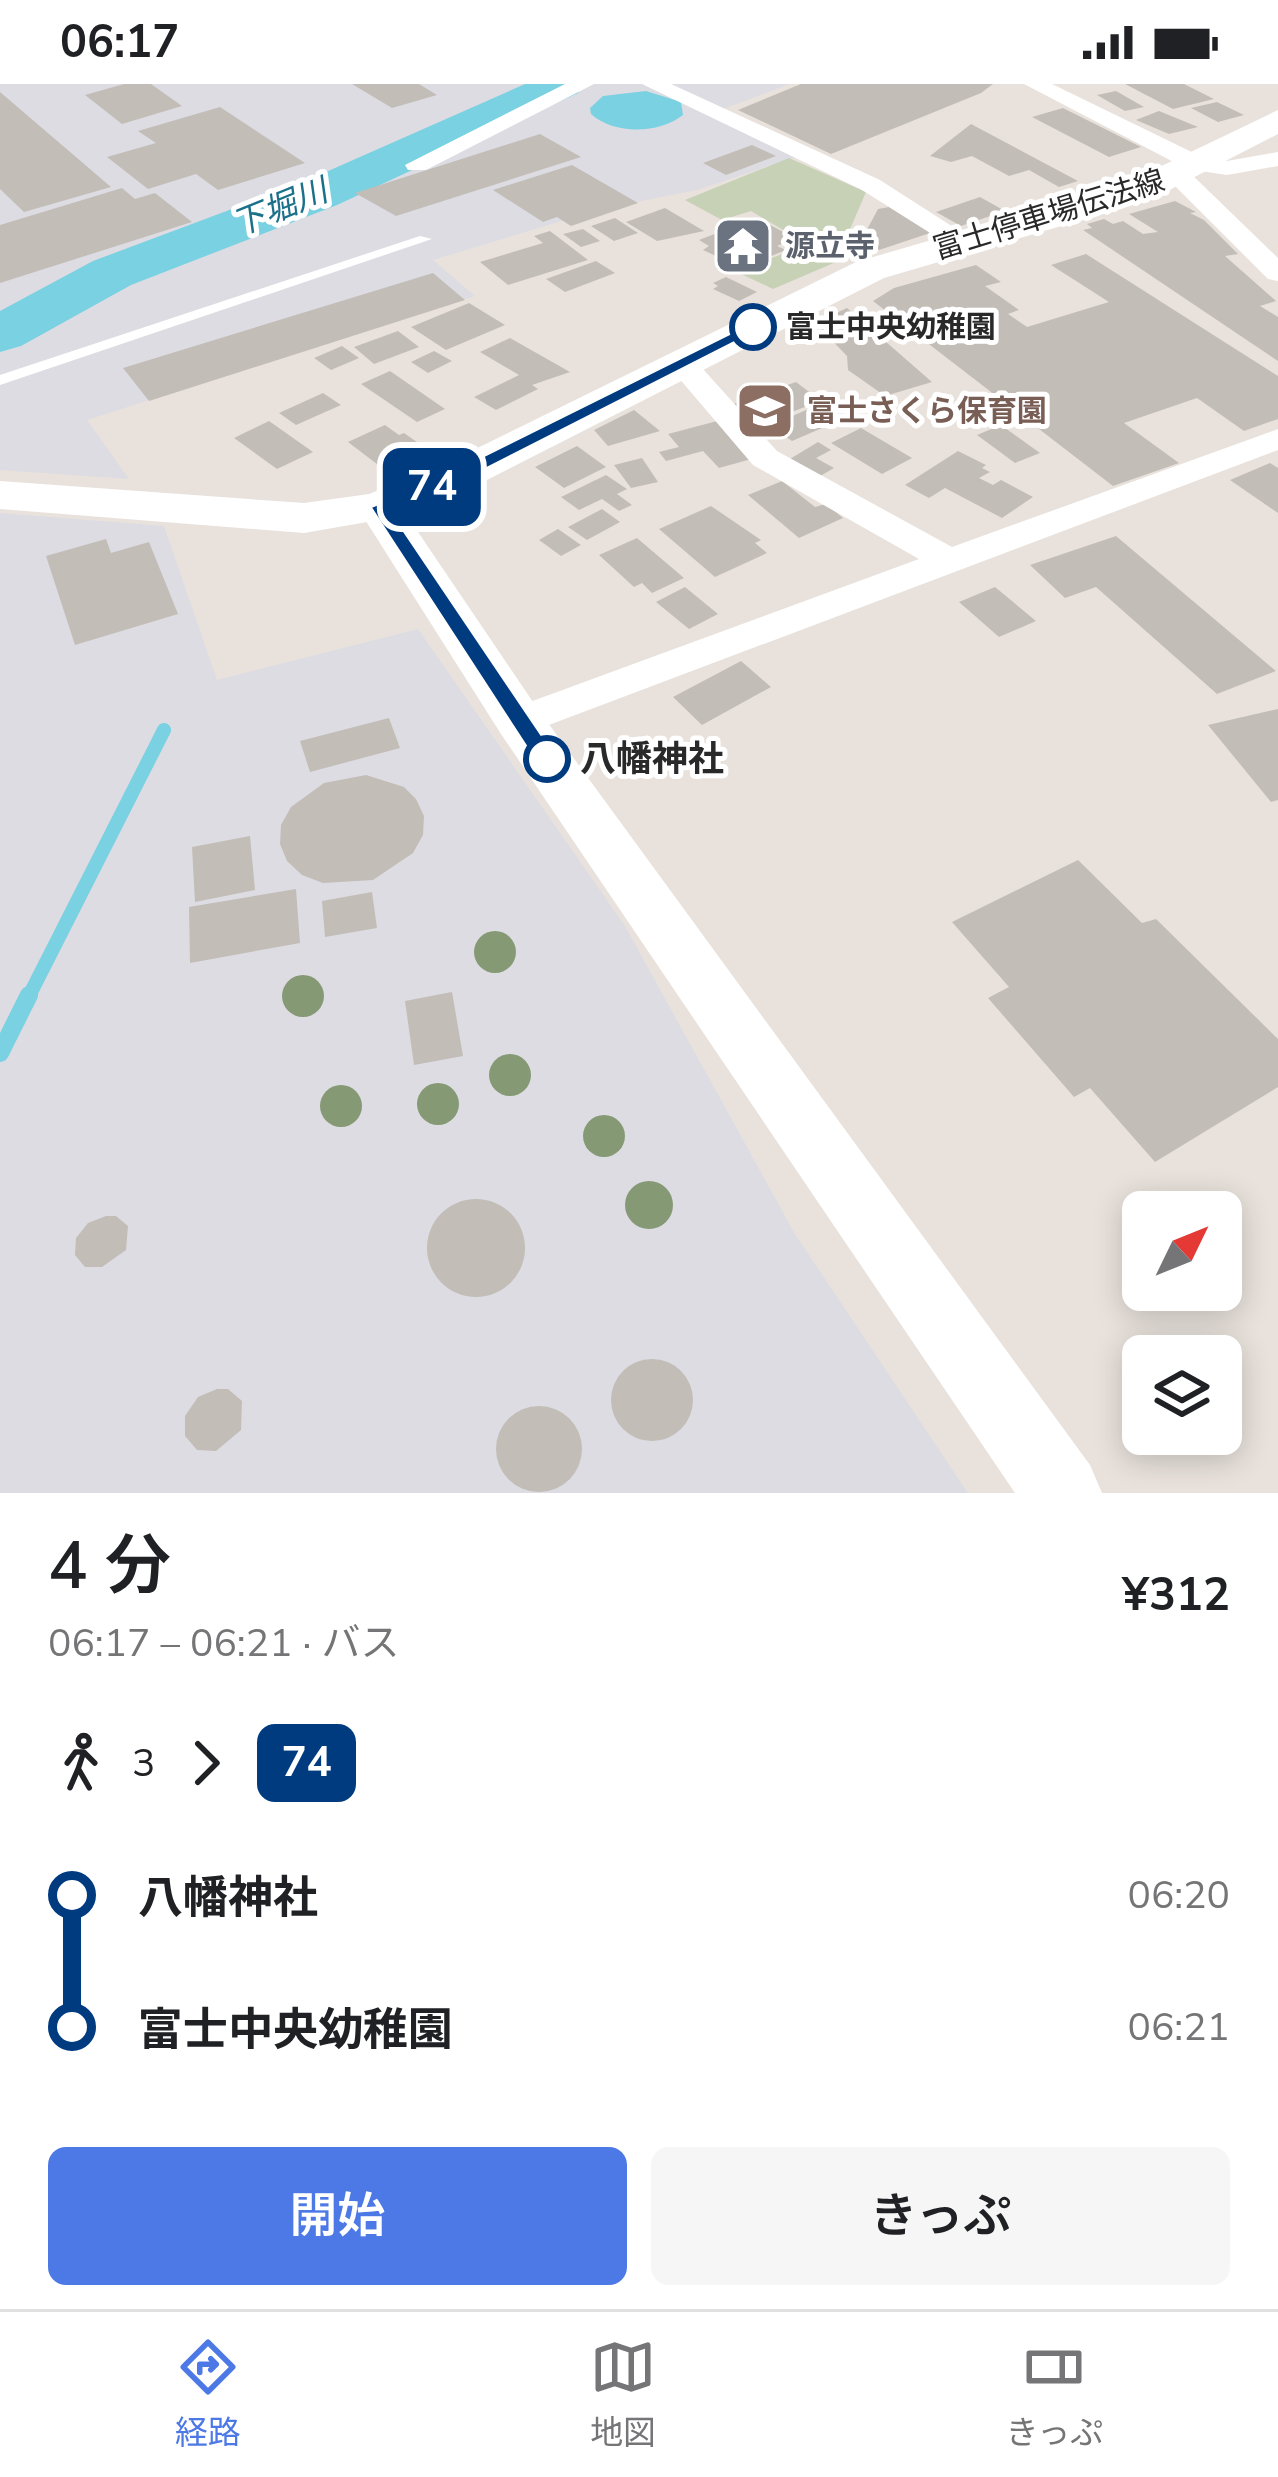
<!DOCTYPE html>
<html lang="ja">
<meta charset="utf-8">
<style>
:root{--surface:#fff;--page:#f6f6f6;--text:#202124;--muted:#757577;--line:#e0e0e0;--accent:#4c79e6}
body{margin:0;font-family:"Nunito Sans","Noto Sans JP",sans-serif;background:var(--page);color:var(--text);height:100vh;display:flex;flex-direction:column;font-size:45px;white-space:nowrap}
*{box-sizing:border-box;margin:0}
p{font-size:39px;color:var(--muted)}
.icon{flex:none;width:66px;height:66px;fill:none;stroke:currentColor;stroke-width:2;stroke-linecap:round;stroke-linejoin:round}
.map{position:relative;height:1409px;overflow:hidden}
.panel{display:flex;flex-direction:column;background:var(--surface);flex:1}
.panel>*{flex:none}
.badge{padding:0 24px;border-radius:18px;font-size:42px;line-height:78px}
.needle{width:78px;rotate:47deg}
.tools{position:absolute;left:1122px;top:1107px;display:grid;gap:24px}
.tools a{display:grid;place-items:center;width:120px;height:120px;border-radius:18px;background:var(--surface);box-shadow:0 6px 30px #0003;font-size:60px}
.map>.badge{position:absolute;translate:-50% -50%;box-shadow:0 0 0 6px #fff}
.legs{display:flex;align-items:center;gap:18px;height:132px;padding:0 48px;font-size:39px}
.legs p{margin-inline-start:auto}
.summary{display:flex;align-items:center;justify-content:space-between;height:204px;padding:0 48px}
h1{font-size:66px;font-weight:600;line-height:90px}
.button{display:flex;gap:24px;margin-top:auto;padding:24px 48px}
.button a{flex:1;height:138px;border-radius:18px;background:var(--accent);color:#fff;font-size:48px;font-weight:600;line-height:138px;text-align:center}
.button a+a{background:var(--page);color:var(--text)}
ul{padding:0 48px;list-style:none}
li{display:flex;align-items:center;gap:42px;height:132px;font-size:45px}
li i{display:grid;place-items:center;width:18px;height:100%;margin:0 15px;background:currentColor}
li i::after{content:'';width:30px;height:30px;margin:-15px;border:9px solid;border-radius:50%;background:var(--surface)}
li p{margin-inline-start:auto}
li:first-child i{background:linear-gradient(#0000 50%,currentColor 0)}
li:last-child i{background:linear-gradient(currentColor 50%,#0000 0)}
.status{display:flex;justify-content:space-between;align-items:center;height:84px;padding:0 60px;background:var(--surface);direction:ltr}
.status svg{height:33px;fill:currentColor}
.dock{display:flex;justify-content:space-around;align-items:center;height:168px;border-top:3px solid var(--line);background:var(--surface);font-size:33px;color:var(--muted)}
.dock a{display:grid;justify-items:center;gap:6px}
.dock .active{color:var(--accent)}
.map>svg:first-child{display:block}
.industrial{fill:#dddce3}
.cemetery{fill:#c6d1b5}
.water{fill:#79d1e1}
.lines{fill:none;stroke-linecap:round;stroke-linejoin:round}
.stream-far1{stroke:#79d1e1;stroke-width:14}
.stream{stroke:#79d1e1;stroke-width:18}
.river{fill:#79d1e1;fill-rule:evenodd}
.building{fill:#c2bdb7}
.service{fill:#fff;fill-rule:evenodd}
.minor{fill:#fff;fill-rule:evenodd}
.tertiary{fill:#fff;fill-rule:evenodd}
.secondary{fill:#fff;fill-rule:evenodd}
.tree{fill:#859975}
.line-1{fill:#003b80;stroke:#fff;stroke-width:3}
.stop-1-dot{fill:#fff;stroke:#003b80;stroke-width:6}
.labels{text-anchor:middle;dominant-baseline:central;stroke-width:10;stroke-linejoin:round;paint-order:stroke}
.far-street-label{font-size:30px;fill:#292929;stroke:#fff}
.far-worship-label{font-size:30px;font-weight:bold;fill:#5b616d;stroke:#fff;text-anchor:start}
.far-stop-label{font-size:30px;font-weight:bold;fill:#292929;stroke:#fff;text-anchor:start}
.far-education-label{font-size:30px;font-weight:bold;fill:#785e54;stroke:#fff;text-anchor:start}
.far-water-label{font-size:33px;font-style:italic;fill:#1b708a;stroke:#fff}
.stop-label{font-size:36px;font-weight:bold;fill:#292929;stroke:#fff;text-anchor:start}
</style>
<div class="status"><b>06:17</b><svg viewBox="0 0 49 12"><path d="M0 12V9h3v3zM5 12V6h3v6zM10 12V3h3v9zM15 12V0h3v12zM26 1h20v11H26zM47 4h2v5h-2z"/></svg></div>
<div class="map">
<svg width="1278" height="1409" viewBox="0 0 1278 1409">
<rect width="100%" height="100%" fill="#e9e2dc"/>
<path class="industrial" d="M0 0H790L723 25 814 67 697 106 601 125 433 176 475 212 87 336 129 395 0 386Z
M0 429 164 442 217 596 418 545 625 842 795 1150 968 1409H0Z"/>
<path class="cemetery" d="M789 74 866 108 836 178 773 205 737 188 807 160 751 127 722 136 685 116Z"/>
<path class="water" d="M646 7 681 18 683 31C659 50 614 51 591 30L590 24 603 12Z"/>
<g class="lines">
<path class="stream-far1" d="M28 914 164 646"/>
<path class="stream" d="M0 969 29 911"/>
<path class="river" d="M525 0H584L578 9 337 121 131 201 21 262 0 268V227L93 177 301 99Z"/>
</g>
<path class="building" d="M124 0H151L182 22 122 40 85 11Z
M352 0H419L437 11 392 24Z
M801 0H993L981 9 831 70 738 26Z
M1125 0H1184L1214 15 1173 25Z
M1116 7 1144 23 1125 27 1097 11Z
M0 8 111 103 24 128 0 105Z
M1217 18 1244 31 1218 38 1191 24Z
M220 23 305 79 218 106 196 90 148 105 107 73 156 59 138 47Z
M1063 24 1141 63 1109 73 1032 33Z
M1159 27 1198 43 1169 50 1136 36Z
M971 40 1078 97 1059 103 1029 86 1009 92 972 72 951 78 930 72Z
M540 50 581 73 396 132 355 109Z
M752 61 776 72 726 91 703 79Z
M572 81 638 119 571 142 557 133 543 138 493 106Z
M122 104 135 115 155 109 192 138 0 199V141Z
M980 113 1005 127 961 142 936 128Z
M1175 117 1196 128 1190 129 1204 136 1238 170 1225 172 1276 217 1260 222 1278 233V277L1083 146 1092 144 1087 140 1104 135 1113 140 1123 137 1143 150 1158 148 1129 130Z
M889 123 930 149 879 166 862 155 878 125Z
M665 124 704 147 657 157 626 138Z
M615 134 638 149 614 157 591 142Z
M743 139 756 146 770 141 795 154 777 162 786 166 742 184 703 166 709 162 699 156Z
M583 145 600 157 581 163 563 150Z
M550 147 588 176 508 201 480 178 543 159 534 152Z
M1086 170 1278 292V335L1244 347 1197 314 1124 339 1179 379 1113 402 873 217 894 204 976 181 1001 198 985 202 1019 226 1008 230 1027 243 1109 218 1051 181Z
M596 177 615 189 565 208 546 195Z
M433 189 465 216 149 317 123 284Z
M726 193 757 208 739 217 713 205 718 202 713 199Z
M469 219 505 241 446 266 411 243Z
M847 224 932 298 885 312 848 286 847 272 815 239Z
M398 247 419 263 374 280 354 263Z
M510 254 570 288 532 301 538 305 496 326 474 313 519 291 480 268Z
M342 262 359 274 331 286 314 274Z
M434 267 452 277 428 289 411 278Z
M390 287 445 325 417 338 361 300Z
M796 298 821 317 759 340 734 320Z
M323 309 341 321 296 341 279 329Z
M634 326 660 347 608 362 594 346Z
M806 326H819L836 338 792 357 770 342Z
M721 336 755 374 719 384 703 367 666 377 659 368 679 363 668 350Z
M269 337 313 368 277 385 234 354Z
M385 341 399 351 404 349 437 372 394 393 348 358Z
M1001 341 1040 369 1015 379 977 351Z
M861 344 912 374 882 390 831 359Z
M818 358 831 366 816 374 834 384 815 395 785 378Z
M577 362 606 383 564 404 535 383Z
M958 367 986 381 982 384 990 388 979 394 993 401 1001 396 1033 413 1002 434 945 404 929 414 905 401Z
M642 374 658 398 631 404 614 381Z
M1270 379 1278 384V429L1230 396Z
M606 391 627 405 617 410 632 421 619 427 602 415 579 426 561 413Z
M782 397 815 423 826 420 843 434 799 454 748 411Z
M711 422 761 456 755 459 767 469 715 493 659 445Z
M602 425 620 438 587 456 568 443Z
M558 445 581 461 561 472 539 456Z
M1116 452 1276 587 1217 610 1096 503 1065 514 1030 481Z
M637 454 684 494 652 509 642 499 634 503 599 471Z
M106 455 111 469 149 458 178 530 75 561 46 472Z
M685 503 718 530 689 545 656 518Z
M995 503 1036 537 999 553 959 518Z
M741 577 771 603 702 641 673 613Z
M1278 625V716L1271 718 1208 641Z
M389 634 400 664 310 688 300 657Z
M366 691 404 703 416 715 424 732 423 751 413 769 373 796 323 799 302 791 287 777 280 760 281 741 291 723 324 699Z
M250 752 255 806 195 818 192 763Z
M1078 776 1142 839 1156 835 1278 955V1003L1155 1078 1090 1004 1074 1013 988 914 1009 903 952 838Z
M296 805 300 859 190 879 189 823Z
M372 808 377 844 325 853 322 817Z
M452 908 463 972 414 981 405 917Z
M427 1164a49 49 0 1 1 98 0a49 49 0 1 1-98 0Z
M106 1132H116L128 1142 126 1166 102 1183H85L75 1171 76 1154 88 1139Z
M611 1316a41 41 0 1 1 82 0a41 41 0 1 1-82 0Z
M217 1305H228L242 1317 241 1346 216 1367 197 1366 185 1352V1332L198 1313Z
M496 1365a43 43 0 1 1 86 0a43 43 0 1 1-86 0Z"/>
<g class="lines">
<path class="service" d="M420 152 432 155 0 301V291Z"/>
<path class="minor" d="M565 0H594L426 86H408L405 81Z
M642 0H671L880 96 978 159 965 167 956 165 862 106Z
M1024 0H1052L1202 73 1227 77 1278 68V82L1227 91 1187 85Z
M1178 84 1187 86 1278 174V197L1268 195 1169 96 1166 91Z
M681 270 692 273 777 367 952 463 1278 345V366L533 647 519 651 505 647 499 637 505 627 919 475 753 381 666 279Z"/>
<path class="tertiary" d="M379 410 395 414 537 624 1090 1381 1102 1409H1015L501 650 357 423 363 414Z"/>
<path class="secondary" d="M1278 26V50L1150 116 884 194 475 402 396 433 304 449 0 425V397L304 419 369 410 441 382 856 178 1124 100Z"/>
</g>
<g class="tree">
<circle cx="495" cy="868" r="21"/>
<circle cx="303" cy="912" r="21"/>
<circle cx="510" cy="991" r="21"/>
<circle cx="438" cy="1020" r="21"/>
<circle cx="341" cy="1022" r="21"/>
<circle cx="604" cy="1052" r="21"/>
<circle cx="649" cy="1121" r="24"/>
</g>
<path class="line-1" d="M753 238 761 243 759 246 464 396 390 426 558 675 547 684 538 681 370 423 451 388Z"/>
<defs>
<g id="temple-square" transform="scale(3)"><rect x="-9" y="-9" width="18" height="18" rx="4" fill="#6b7280" stroke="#fff"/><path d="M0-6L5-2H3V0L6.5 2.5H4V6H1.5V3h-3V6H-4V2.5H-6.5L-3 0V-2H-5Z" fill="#fff"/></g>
<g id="school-square" transform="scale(3)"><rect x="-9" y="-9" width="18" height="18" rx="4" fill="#8d6e63" stroke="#fff"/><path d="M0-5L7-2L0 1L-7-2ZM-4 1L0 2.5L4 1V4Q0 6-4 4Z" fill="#fff"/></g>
</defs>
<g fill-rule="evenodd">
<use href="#temple-square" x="743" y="162"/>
<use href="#school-square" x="765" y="327"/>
</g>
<g class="stop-1-dot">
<circle cx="753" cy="243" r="21"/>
<circle cx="547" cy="675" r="21"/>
</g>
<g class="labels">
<g class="far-street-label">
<text transform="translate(1049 131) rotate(-17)">富士停車場伝法線</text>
</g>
<g class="far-worship-label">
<text x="785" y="162">源立寺</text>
</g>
<g class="far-stop-label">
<text x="786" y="243">富士中央幼稚園</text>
</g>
<g class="far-education-label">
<text x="807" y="327">富士さくら保育園</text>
</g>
<g class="far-water-label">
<text transform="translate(280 124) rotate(-22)">下堀川</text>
</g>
<g class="stop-label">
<text x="580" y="675">八幡神社</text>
</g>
</g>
</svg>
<div class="tools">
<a><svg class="needle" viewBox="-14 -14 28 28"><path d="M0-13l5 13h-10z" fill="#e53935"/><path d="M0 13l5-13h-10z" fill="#757577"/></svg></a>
<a><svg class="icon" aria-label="layers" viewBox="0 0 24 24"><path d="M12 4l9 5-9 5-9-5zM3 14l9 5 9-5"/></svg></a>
</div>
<b class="badge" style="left:432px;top:403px;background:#003b80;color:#fff">74</b>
</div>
<section class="panel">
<div class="summary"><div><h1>4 分</h1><p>06:17 – 06:21 · バス</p></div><b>¥312</b></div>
<div class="legs"><svg class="icon" aria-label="walk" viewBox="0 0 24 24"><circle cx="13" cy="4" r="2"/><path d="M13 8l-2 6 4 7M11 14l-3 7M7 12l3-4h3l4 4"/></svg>3<svg class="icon" aria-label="forward" viewBox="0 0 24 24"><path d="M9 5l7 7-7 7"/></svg><b class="badge" style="background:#003b80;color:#fff">74</b></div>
<ul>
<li><i style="color:#003b80"></i><b>八幡神社</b><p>06:20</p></li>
<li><i style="color:#003b80"></i><b>富士中央幼稚園</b><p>06:21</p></li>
</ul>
<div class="button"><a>開始</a><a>きっぷ</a></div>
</section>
<nav class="dock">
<a class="active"><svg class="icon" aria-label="directions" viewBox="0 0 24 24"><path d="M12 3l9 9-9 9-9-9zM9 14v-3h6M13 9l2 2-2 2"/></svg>経路</a>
<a><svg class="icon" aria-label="map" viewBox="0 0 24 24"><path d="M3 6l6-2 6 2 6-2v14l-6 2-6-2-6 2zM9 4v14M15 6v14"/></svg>地図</a>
<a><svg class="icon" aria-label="tickets" viewBox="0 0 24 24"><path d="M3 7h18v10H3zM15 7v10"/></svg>きっぷ</a>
</nav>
